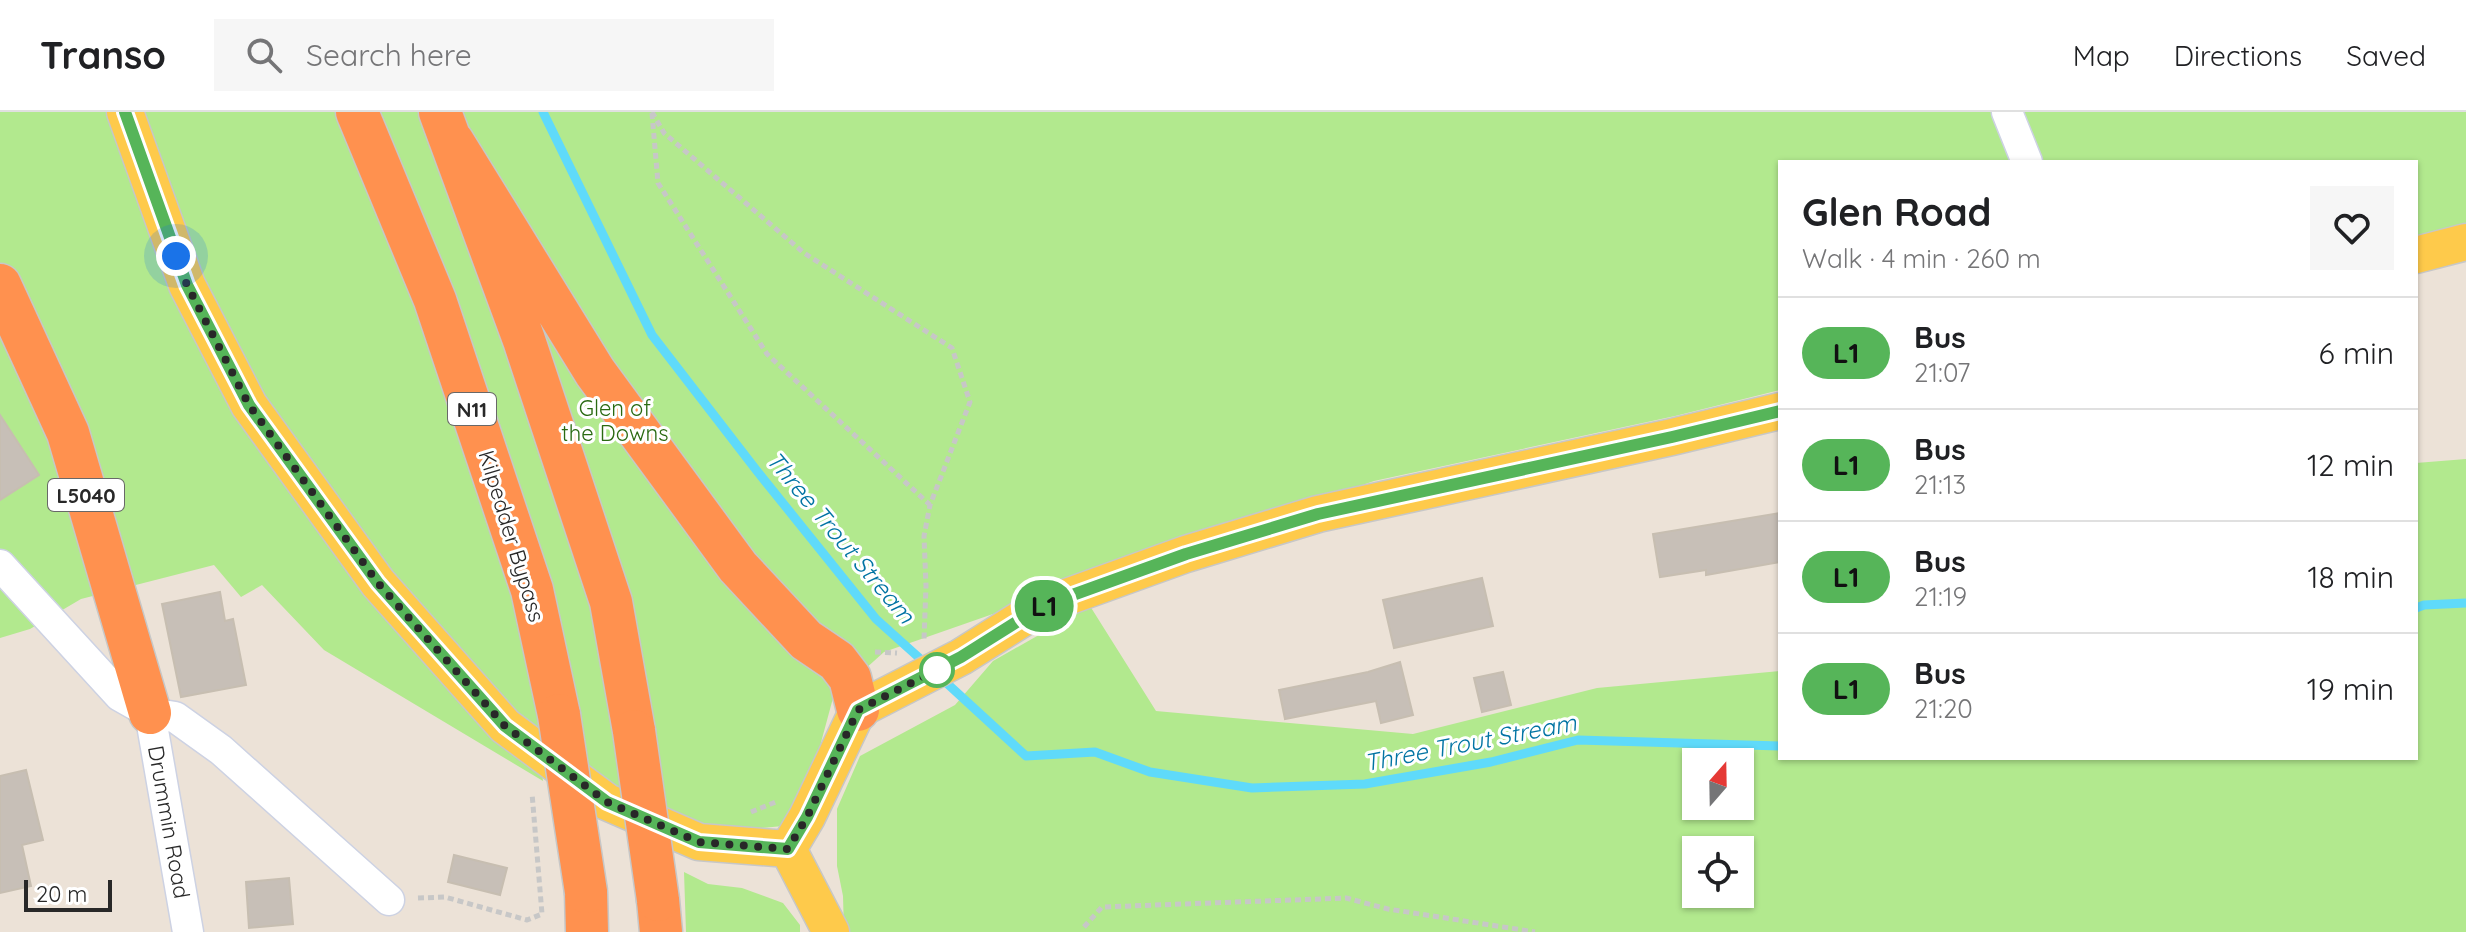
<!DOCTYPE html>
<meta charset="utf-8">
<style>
:root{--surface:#fff;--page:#f6f6f6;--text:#202124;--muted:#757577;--line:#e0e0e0}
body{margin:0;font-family:Quicksand,sans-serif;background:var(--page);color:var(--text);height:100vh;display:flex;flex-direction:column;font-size:30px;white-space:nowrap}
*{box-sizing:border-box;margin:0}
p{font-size:26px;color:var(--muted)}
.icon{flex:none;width:44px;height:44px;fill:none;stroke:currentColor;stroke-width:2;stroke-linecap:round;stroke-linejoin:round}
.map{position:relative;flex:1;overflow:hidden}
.panel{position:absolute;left:1778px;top:48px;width:640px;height:600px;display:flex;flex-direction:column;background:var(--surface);border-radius:0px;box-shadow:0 2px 6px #0004}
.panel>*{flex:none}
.badge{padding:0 16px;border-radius:26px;font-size:28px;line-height:52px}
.needle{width:52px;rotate:20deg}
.controls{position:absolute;left:1682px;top:636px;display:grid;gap:16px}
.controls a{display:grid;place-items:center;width:72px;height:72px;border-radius:0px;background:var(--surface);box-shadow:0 2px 6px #0004;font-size:40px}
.scale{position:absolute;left:24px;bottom:20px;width:88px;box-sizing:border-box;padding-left:8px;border:4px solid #282828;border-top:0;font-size:22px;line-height:28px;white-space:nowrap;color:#282828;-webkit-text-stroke:6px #fff;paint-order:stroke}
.you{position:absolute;width:40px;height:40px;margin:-20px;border:6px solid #fff;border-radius:50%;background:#1a73e8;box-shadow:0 0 0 12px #1a73e833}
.map>.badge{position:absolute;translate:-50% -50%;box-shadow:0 0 0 4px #fff}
.round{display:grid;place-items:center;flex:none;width:84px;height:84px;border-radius:0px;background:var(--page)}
.overview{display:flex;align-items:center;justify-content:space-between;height:136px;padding:0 24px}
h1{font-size:38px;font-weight:800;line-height:60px}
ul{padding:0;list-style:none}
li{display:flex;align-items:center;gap:24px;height:112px;padding:0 24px;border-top:2px solid var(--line)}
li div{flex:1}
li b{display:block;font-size:30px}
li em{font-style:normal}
li .badge{min-width:88px;font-weight:700;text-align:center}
header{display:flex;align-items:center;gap:48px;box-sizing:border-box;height:112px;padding:0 40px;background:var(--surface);border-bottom:2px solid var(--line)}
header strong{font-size:38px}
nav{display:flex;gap:44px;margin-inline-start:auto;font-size:28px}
.search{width:560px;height:72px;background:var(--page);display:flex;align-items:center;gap:20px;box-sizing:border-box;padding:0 28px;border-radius:0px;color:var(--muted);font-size:30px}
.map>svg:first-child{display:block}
.green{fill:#b2e98e;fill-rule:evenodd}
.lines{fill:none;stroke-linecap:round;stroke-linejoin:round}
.stream{stroke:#5fdafa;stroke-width:9}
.building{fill:#c7bfb7;stroke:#c7beb1;stroke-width:2}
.minor-casing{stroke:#cdd2e3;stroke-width:33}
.major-casing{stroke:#c7c7c7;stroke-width:39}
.highway-casing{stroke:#c7c7c7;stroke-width:45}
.path{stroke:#c7c7c7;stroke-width:5;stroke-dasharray:6 4;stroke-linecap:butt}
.minor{stroke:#fff;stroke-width:30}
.major{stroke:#feca4b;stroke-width:36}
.highway{stroke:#ff914f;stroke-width:42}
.highway-bridge-casing{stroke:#c7c7c7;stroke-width:45;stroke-linecap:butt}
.highway-bridge{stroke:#ff914f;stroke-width:42}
.line-casing{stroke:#fff;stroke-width:18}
.line{stroke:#56b559;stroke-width:12}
.walk{stroke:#282828;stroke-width:8;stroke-dasharray:0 14.4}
.stop-dot{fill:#fff;stroke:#56b559;stroke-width:4}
.labels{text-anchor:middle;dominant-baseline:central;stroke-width:6;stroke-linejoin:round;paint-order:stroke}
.shield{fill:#fff;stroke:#686868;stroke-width:2}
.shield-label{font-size:20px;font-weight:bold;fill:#282828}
.park-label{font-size:22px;fill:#2a6a12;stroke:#fff}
.street-label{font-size:22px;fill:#282828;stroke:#fff}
.water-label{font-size:24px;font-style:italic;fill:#0174a3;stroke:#fff}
</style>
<header>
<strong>Transo</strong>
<div class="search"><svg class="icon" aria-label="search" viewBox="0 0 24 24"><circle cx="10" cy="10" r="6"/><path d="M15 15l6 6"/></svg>Search here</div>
<nav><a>Map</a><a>Directions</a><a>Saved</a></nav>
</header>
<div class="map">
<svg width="2466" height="820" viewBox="0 0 2466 820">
<rect width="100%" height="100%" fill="#ece2d7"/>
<path class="green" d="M0 0H2466V113L2416 125V50H1780V278L1675 304 1374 369 884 540 833 586 816 649 783 714 701 722 541 650 543 669 324 538 262 473 241 485 214 453 81 487 30 517 0 526Z
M2466 347V820H844L843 784 837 754V697L860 644 955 593 993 549 1090 494 1156 599 1413 622 1597 576 1780 559V646H2416V351ZM1696 650H1740V694H1696ZM1696 738H1740V782H1696Z
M684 760 708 772 742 776 783 791 800 813V820H686Z"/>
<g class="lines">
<path class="stream" d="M543 0 652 223 757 359 876 507 926 552
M2416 496 2424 493 2466 491
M940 565 1026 644 1095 640 1150 660 1252 676 1365 672 1491 650 1578 628 1780 634"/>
</g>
<path class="building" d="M0 303 39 363 0 388Z
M1780 401V450L1706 463V458L1660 465 1653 422Z
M1482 466 1493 514 1394 536 1383 488Z
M220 480 225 509 233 507 246 573 181 585 162 492Z
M1400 550 1413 603 1381 611 1376 589 1285 607 1279 578 1368 560Z
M1503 560 1511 593 1482 600 1474 566Z
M26 658 43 728 22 733 31 774 0 781V664Z
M454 743 507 756 500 783 448 770Z
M289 766 293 812 249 816 246 770Z"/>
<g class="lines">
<g class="minor-casing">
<path id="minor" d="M2007 0 2027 50
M0 453 120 584 150 601 175 605 221 638 389 788
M150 601 188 820"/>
</g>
<g class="major-casing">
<path id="major" d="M125 0 187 173 249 293 378 471 505 614 607 690 699 730 788 737
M2416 143 2466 130
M788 737 807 705 858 598 961 545 1042 494 1186 442 1318 402 1672 325 1780 299
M788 737 831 820"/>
</g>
<g class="highway-casing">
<path id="highway" d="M357 0 435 188 532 478 559 603
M440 0 524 228 611 490 634 619
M453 30 595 260 738 455 806 528 837 549 850 566 858 598
M0 173 68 321 150 601
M586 780 587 820
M658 788 661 820"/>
</g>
<path class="path" d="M652 0 664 21 804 141 952 236 970 290 930 393 924 424 926 474 924 527
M652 1 658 71 767 242 930 393
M875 540 897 541
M751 700 778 689
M418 786 445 785 527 808 542 802 532 681
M1084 815 1102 795 1346 786 1388 797 1535 820"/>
<use href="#minor" class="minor"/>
<use href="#major" class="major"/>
<use href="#highway" class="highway"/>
<g class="highway-bridge-casing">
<path id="highway-bridge" d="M559 603 586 780
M634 619 658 788"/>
</g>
<use href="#highway-bridge" class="highway-bridge"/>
</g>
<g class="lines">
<g class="line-casing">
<path id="line" d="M125 0 187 173 249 293 378 471 505 614 607 690 699 730 788 737 807 705 858 598 961 545 1042 494 1186 442 1318 402 1672 325 1780 299"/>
</g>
<use href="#line" class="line"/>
<path class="walk" d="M176 144 187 173 249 293 378 471 505 614 607 690 699 730 788 737 807 705 858 598 937 558"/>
</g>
<circle class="stop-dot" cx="937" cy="558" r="16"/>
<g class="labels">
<g class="shield">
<rect x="448" y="281" width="48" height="32" rx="6"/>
<rect x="48" y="367" width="76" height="32" rx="6"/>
</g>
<g class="shield-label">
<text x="472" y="297">N11</text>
<text x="86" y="383">L5040</text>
</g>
<g class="park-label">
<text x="615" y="296">Glen of<tspan x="615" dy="25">the Downs</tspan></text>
</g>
<g class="street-label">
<text transform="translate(512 424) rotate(73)">Kilpedder Bypass</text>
<text transform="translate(169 710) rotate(80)">Drummin Road</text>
</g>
<g class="water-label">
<text transform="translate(841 425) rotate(50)">Three Trout Stream</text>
<text transform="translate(1470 630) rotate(-11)">Three Trout Stream</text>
</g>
</g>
</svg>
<div class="controls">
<a><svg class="needle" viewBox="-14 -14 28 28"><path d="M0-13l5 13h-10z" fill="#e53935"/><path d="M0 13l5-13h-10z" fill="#757577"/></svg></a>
<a><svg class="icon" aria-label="locate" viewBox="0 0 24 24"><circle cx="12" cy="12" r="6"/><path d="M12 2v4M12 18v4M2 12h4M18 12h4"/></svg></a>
</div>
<div class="scale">20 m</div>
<div class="you" style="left:176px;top:144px"></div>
<b class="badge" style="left:1044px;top:494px;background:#56b559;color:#111">L1</b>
<section class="panel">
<div class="overview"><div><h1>Glen Road</h1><p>Walk · 4 min · 260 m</p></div><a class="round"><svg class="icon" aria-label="heart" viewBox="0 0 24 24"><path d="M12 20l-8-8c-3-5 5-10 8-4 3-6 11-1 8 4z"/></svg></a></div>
<ul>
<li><span class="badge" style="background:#56b559;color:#111">L1</span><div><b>Bus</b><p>21:07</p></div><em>6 min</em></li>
<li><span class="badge" style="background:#56b559;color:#111">L1</span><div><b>Bus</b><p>21:13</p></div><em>12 min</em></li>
<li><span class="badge" style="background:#56b559;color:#111">L1</span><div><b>Bus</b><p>21:19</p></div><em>18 min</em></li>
<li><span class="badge" style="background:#56b559;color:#111">L1</span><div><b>Bus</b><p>21:20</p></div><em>19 min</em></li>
</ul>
</section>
</div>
